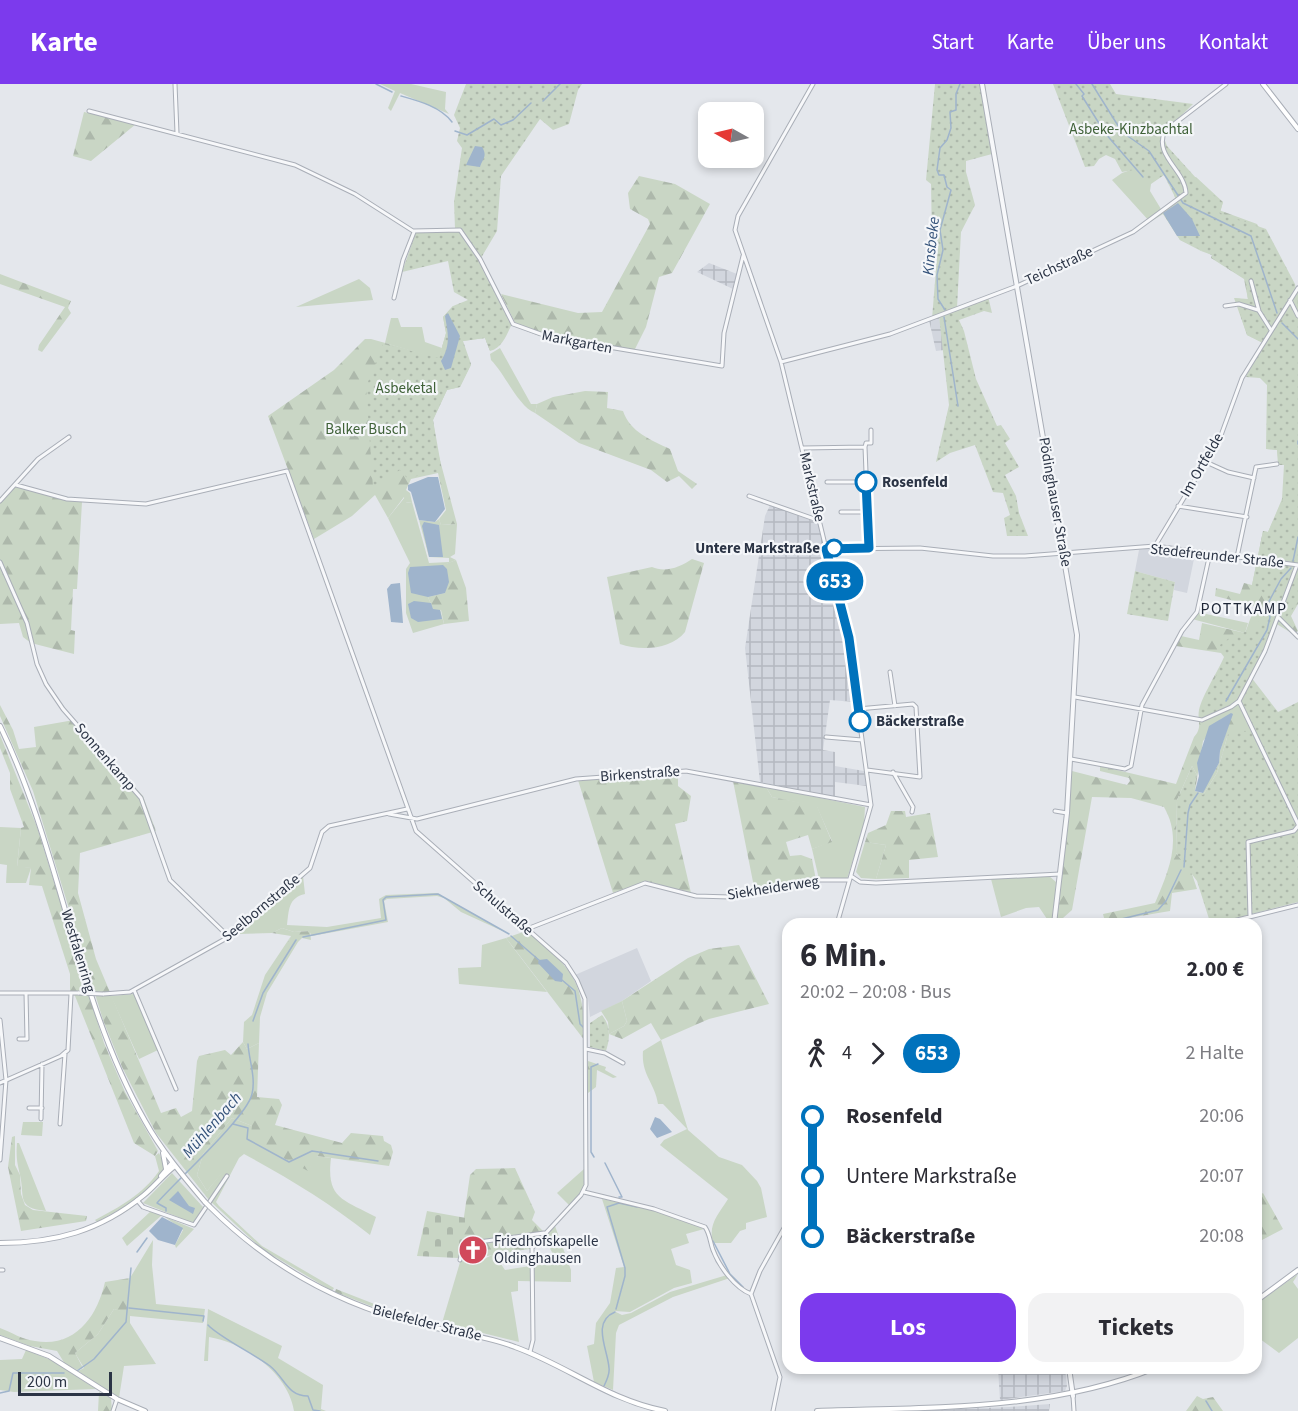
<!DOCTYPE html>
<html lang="de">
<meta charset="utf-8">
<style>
:root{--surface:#fff;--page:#f2f2f3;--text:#2b2b33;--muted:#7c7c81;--accent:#7c3aed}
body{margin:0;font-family:"Source Sans 3",sans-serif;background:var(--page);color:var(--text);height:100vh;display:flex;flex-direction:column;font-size:22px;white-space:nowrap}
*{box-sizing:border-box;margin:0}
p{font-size:20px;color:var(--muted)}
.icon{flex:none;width:33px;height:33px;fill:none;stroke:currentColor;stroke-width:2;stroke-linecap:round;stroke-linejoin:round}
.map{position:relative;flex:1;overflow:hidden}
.side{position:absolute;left:782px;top:834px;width:480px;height:456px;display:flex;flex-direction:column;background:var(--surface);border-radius:18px;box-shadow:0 3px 9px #0003}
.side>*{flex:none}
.badge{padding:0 12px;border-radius:20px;font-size:21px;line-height:39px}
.needle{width:39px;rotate:278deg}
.tools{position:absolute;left:698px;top:18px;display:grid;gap:12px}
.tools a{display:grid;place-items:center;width:66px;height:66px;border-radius:12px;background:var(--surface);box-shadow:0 3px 9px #0003;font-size:30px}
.scale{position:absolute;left:18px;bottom:15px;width:94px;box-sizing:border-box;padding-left:6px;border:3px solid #2b3445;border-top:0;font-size:16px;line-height:21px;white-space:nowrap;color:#2b3445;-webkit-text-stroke:4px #f4f6f9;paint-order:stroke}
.map>.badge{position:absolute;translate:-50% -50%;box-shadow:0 0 0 3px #fff}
.legs{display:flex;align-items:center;gap:9px;height:66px;padding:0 18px;font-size:20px}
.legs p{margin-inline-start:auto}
.summary{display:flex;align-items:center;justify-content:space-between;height:102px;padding:0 18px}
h1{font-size:33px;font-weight:700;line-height:45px}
.primary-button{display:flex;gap:12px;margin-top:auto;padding:12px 18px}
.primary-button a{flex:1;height:69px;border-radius:18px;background:var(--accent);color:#fff;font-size:24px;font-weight:700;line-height:69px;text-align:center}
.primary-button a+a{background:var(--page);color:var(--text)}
ul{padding:0 18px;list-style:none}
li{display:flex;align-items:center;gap:21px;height:60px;font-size:22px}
li i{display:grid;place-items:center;width:9px;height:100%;margin:0 8px;background:currentColor}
li i::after{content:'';width:15px;height:15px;margin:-8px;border:4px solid;border-radius:50%;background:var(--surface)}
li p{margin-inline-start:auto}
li:first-child i{background:linear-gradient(#0000 50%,currentColor 0)}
li:last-child i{background:linear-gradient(currentColor 50%,#0000 0)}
header{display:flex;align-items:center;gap:36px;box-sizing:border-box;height:84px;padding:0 30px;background:var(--accent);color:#fff}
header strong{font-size:28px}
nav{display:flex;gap:33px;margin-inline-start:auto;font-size:21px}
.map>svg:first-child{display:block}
.built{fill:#d2d6de}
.industrial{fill:url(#industrial-grid)}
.grass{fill:#c9d6c5}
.forest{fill:url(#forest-firs);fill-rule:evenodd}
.cemetery{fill:url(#cemetery-stones)}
.park{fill:url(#park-dots)}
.water{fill:#9fb4cc}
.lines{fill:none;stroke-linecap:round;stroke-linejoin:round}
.stream{stroke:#9fb4cc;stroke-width:1.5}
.minor-casing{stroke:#a9aeb7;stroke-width:5}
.tertiary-casing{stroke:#a9aeb7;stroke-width:6}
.secondary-casing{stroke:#a9aeb7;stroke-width:6}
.minor{stroke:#f7f8fa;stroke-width:3}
.tertiary{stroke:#f7f8fa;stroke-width:4}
.secondary{stroke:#fff;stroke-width:4}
.minor-bridge-casing{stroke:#a9aeb7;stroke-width:5;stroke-linecap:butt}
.secondary-bridge-casing{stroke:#a9aeb7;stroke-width:6;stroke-linecap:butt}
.minor-bridge{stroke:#f7f8fa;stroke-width:3}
.secondary-bridge{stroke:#fff;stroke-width:4}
.line-1-casing{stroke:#fff;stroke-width:14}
.line-1{stroke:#0072bc;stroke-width:9}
.stop-1-dot{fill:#fff;stroke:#0072bc;stroke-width:3}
.labels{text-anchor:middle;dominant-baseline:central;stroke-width:4.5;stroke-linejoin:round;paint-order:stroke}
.park-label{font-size:15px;fill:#3f6138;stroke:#f4f6f9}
.street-label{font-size:15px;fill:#2b3445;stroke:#f4f6f9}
.stop-label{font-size:15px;font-weight:bold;fill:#2b3445;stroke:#f4f6f9;text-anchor:start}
.poi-label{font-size:15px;fill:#2b3445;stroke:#f4f6f9;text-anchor:start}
.water-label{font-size:16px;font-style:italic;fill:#34527a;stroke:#f4f6f9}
.neighbourhood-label{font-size:16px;letter-spacing:1.5px;fill:#1d2536;stroke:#f4f6f9}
</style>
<header>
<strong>Karte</strong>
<nav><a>Start</a><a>Karte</a><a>Über uns</a><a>Kontakt</a></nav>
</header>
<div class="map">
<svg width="1298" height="1327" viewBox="0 0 1298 1327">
<defs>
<pattern id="industrial-grid" width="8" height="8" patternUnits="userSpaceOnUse" patternTransform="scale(1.5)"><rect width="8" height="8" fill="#d2d6de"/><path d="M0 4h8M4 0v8" fill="none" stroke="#b4b8c0"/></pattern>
<pattern id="forest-firs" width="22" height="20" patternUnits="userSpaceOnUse" patternTransform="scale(1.5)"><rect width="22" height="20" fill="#c9d6c5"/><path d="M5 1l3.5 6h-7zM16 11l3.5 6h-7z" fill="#adb8ab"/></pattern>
<pattern id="cemetery-stones" width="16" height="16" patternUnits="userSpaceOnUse" patternTransform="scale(1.5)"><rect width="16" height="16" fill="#c9d6c5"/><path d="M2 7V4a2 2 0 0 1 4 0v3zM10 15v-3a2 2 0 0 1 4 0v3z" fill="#adb8ab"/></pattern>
<pattern id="park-dots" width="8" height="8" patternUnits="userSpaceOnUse" patternTransform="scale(1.5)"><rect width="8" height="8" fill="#c9d6c5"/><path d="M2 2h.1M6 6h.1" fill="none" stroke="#adb8ab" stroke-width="1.8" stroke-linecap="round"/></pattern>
</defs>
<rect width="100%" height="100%" fill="#e4e7ec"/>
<path class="built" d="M1153 464 1195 470 1187 509 1174 506 1175 498 1135 487 1139 466Z
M637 864 651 897 622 917 590 933 588 915 575 891Z"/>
<path class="industrial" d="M709 179 737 190 733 205 697 188Z
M939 232 944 266 936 267 929 236Z
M770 421 818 439 828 479 817 482 819 491 808 494 812 507 834 502 849 564 855 618 830 616 823 666 835 668V682L864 687 867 702 835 698V713L760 698 745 564 765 432Z
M998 1284H1065L1067 1302 1065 1307 1000 1316Z
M1050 1320 1049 1327H911L1009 1323Z"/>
<path class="grass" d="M380 0H411L446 8 445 25 449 30 400 9 391 27 388 24 395 7Z
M1157 77 1164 91 1151 100 1150 107 1161 125 1176 116 1174 111 1196 93 1223 118 1220 128 1198 118 1212 140 1201 167 1180 156 1163 130 1150 138 1112 96 1122 89Z
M359 195 370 204 373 216 296 223Z
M391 234H398L401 243H422L425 258 442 264 439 275 385 259Z
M500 264 531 320H537L535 329C518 322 505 290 491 276L490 270Z
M405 413 406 419 412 418 429 479 449 478V474L429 473 419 436 435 438 439 435 441 441 457 440 455 470 450 473 456 476 444 481 447 485 445 509 428 513 433 525H440L444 540 413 549 406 529V485L410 479 388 434Z
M1197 528 1248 539 1245 549 1192 535Z
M766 703 865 723 864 741 847 795H819L812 765 832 757 817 723 772 713Z
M0 743 21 744 17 782 31 784 26 799H6L7 781 0 780Z
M865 758 886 761 876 795 861 794 856 788Z
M1048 791 1056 798 1053 835H1047L1039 823 1026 824 1001 833 991 795Z
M303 792 305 810C288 814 289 826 287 841L327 843 381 834 379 815 386 811 437 809 509 850 461 828 444 814 437 812 387 815 384 817 388 838 312 852 309 847 294 848 282 844 272 849 238 850Z
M291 852 288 858H298L267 909 260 933 259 959 247 965 243 958 244 938 252 931 265 891Z
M506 854 547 908 459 900 458 884 481 883 482 861Z
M134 910 158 966 139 975 111 912Z
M622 917 627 937 624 942 609 950 608 938 601 927Z
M661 956 688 1046 719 1073 742 1081 757 1097 761 1104 767 1133 746 1139V1145L740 1147 731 1159H713C708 1140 718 1131 728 1115L660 1061 664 1056 687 1045 663 1020H658C655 999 641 991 643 967Z
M232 1034 252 1042 308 1086 316 1072 331 1074C326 1115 343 1115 376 1133L370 1151C330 1119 288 1094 244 1070L239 1074 216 1118 219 1122 262 1162 334 1204 332 1207 262 1165 209 1116 225 1090 223 1088 207 1107 197 1091 203 1070Z
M23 1038H43L42 1052 21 1051Z
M17 1059H19L46 1127C16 1124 25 1113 20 1091 17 1078 16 1073 17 1059Z
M159 1069 165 1082C153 1110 122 1124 97 1138L95 1136C120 1123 143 1110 159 1087L155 1072Z
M584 1085V1103L570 1122 557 1109Z
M172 1089 203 1123 193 1139 143 1119Z
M602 1115 654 1126 704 1145 686 1150 689 1159 671 1165 676 1181 690 1186 692 1199 674 1204 630 1228 614 1227 622 1231 631 1229 670 1208 727 1191 730 1194 673 1213 619 1241 616 1249 613 1306 594 1298 587 1262 594 1260 596 1239 610 1219 616 1184 624 1183Z
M151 1127 194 1145 176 1164 175 1161 183 1146 162 1131 127 1162 122 1154Z
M555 1142 571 1186V1198L518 1197V1207L511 1208 519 1258 442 1239 461 1175H484L494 1170 505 1186 530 1182 533 1181V1175L554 1172 544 1153Z
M153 1156 152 1181 156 1220 205 1225 203 1239 130 1232V1239L156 1280 124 1282 119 1314 78 1287 84 1284 75 1269 98 1250 114 1225 127 1228 130 1194Z
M1298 1190 1293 1198 1298 1205V1254L1279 1269 1256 1252V1236L1259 1232 1256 1229V1220Z
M208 1225 282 1262 278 1274 323 1301 321 1325 326 1327H294C288 1289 245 1259 209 1253L208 1277H204Z
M26 1266 51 1276 96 1305 14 1308 0 1306V1276L22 1275Z"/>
<path class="forest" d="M84 28 136 40 91 77 73 72Z
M639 92 675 100 710 120 672 189 659 193 646 243 633 269 547 255 517 243 501 210 578 229 602 228 650 140 648 135 630 125 628 109Z
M1197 118 1257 140 1294 204 1298 202V520L1291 532 1298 547 1293 550 1275 539 1251 594 1298 733 1228 650 1217 689 1203 711 1191 713 1197 691 1192 682 1177 716 1176 769 1191 787 1197 805 1172 809 1170 827 1105 838 1103 830 1155 819C1168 788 1183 756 1164 723L1131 714 1092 713 1072 826 1063 834H1057L1072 687 1127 701 1130 697 1129 694 1100 687V682L1176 700 1194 653C1203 643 1197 637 1199 626 1202 612 1218 587 1224 573L1221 569 1176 562 1181 552 1199 556 1202 539 1245 549 1255 522 1215 512 1216 504 1240 510 1244 499 1252 501 1263 447 1268 448 1282 415 1284 381H1278L1277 366 1266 365 1267 301 1260 294 1246 293 1265 260 1247 251 1234 214 1248 215 1244 195 1211 174 1212 171 1201 167 1212 140ZM1232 630 1220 667 1219 679 1202 709 1195 707 1203 657 1221 635Z
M0 190 71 217 68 224 71 229 42 268 38 266 39 261 65 223 0 200Z
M453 222 457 231 490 251V267L485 254 463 257 462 266 471 281 460 303 447 306 433 336 437 365 457 440 441 441 439 435 446 426 438 389 411 395 406 406 410 409 412 418 405 419 404 413 388 434 375 411 352 432 314 455 268 332 334 286 365 255H371L439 274 446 249 443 233Z
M585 307 608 308 607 324 623 327C630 348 651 356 670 365L678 387 697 400 692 405 679 392 667 398 651 386 579 359 535 329 537 320 553 313Z
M13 402 82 418 77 505H73L71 546 75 547 74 570 31 559 23 553 19 539 0 540V418Z
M692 475 704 479 685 548C671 566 640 567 620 560L607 493 652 483C665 489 681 483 692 475Z
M456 476 466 504 469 537 444 540 441 526 433 525 428 513 445 509 447 485 443 481Z
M0 621 13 646 19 665 36 663 34 643 74 636 143 712 156 747 80 769 78 809 96 875 161 1029 176 1024 181 1033 192 1027 197 977 199 972 225 966 231 971 243 958 247 965 259 959 257 1013 279 1015 282 1021 275 1041 342 1059 351 1049 383 1052 384 1057 391 1061 393 1068 389 1082 317 1072 308 1087 250 1056 252 1042 232 1034 203 1070 197 1091 207 1107 223 1087 226 1089 209 1116 156 1049 122 983 103 936 33 707 0 632Z
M0 651 37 743 104 959 125 1008 158 1067 155 1072 134 1059 75 912 70 907V890L42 802 29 801 31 784 17 783 21 744 24 743 10 705V689L0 664Z
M678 689V702L691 712 687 737 675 740 691 809 646 797 613 809 578 696Z
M733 697 766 703 772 713 817 722 832 758 812 765 808 751 786 758 790 772 801 771 812 775 816 796 755 808Z
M891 727H905L906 733 930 729 938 773 909 776V794L876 795 886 761 865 758 868 749 886 741Z
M282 844 294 848 310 847 311 856 302 854 298 858H288L291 852 272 849Z
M526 847C573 884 584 897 585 957L506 854Z
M739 861 769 920 709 935 661 956 651 939 622 955 609 950 624 942 627 937 622 917 688 874 709 865Z
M588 977 606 983 605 986 617 993 613 994 597 986 596 1003 588 1009Z
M15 1052V1081L20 1091 21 1110 25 1121 33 1126 87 1132 86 1137 21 1147 8 1083 12 1053Z
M515 1084 535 1128 532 1136 544 1148 530 1165C505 1168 483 1175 458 1174L470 1091 476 1085Z
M1263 1109 1283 1145 1262 1156 1256 1142V1113Z
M130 1194 127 1229 114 1225 98 1250 75 1269 83 1284 77 1286 65 1280 57 1267 30 1262 0 1251V1244C11 1248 23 1256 35 1257 75 1264 97 1233 105 1198Z
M336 1205 400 1230 439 1238V1241L394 1231 335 1208Z
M99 1308 111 1314 112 1327H98Z
M1197 1312 1203 1315 1213 1313 1223 1327H1186Z"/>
<path class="cemetery" d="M427 1127 466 1134 458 1174 417 1172Z"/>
<path class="park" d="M466 0H582L578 6 569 40 553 46 540 35 501 92 497 147 481 174 513 238C507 249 503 264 490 267L485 254 463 257 471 280 460 303 447 306 433 336 442 387 407 394 400 386 373 403 366 303 383 260 439 274 446 249 443 233 453 222 468 216 454 208 448 177 402 188 416 148 455 144 454 118 462 64 457 57 460 44 454 31Z
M935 0H985L992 70 966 77V88L975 121 961 148 957 224 988 212 992 229 984 227 959 236 964 247 976 295 997 342 1001 341 1010 355 1005 359 1019 383 1005 391 1016 412 1019 429 1028 452H1007L1004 434 1010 431 1003 409 993 408 975 361 950 369 936 378 949 321 939 232 932 235 938 160 932 157 931 100 926 96Z
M1053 0H1110L1116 10 1193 20 1166 47 1164 54 1167 62 1207 106 1223 118 1220 129 1266 145 1295 200 1298 219V518L1283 538 1275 539 1251 593 1278 628 1298 618V818L1214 840 1210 838 1197 797 1176 769 1177 716 1192 682 1197 691 1193 707 1203 711 1217 689 1228 650 1251 647 1237 620 1208 637 1202 638 1200 626 1225 573 1220 561 1236 549C1258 550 1268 528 1263 508L1252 501 1263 447 1268 448 1283 415 1285 381H1279L1277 366 1267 365V294L1246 292 1265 260 1247 251 1235 214 1248 216 1245 195 1212 174V171L1180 156 1162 128 1176 115 1164 91 1151 99 1139 85 1122 88 1115 75 1106 71 1099 75 1094 82 1085 83Z
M1135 487 1175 498 1168 537 1127 530Z
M602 931C611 942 610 954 606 967L590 963V939Z"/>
<path class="water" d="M475 62 482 63C488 72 482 76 480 83L466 81Z
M1178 119 1192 135 1200 152H1177L1163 129Z
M448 229 460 252 451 284 445 286 441 277C451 261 448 249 445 232Z
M428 393H438L445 425 435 438 419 436 411 408 408 406V401Z
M424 438 439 441 443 473H429L422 442Z
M443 481 447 485 449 498 445 509 428 513 411 509 408 489 410 483Z
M400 499 403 539 391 538 387 505 391 500Z
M414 517 431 519 433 525 440 526 442 535 418 538 411 534 408 520Z
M1231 629 1233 630 1220 667 1219 679 1203 709 1195 707 1199 692 1197 679 1209 642Z
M547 875 563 890 562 898 555 897 538 879 539 876Z
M655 1033 660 1035 672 1048 657 1054 650 1045Z
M178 1107 189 1122 195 1124 193 1130 169 1116Z
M162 1133 183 1144 175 1161 158 1156 149 1147Z"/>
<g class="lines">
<path class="stream" d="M376 0 392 8
M1076 0 1084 10 1082 12 1105 49 1143 93
M1092 0 1122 48 1149 67 1183 119 1251 152 1277 229
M401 12C419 17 441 23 452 38
M543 17 560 0
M455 47 467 51 494 35 501 41 513 36 531 19
M945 226 938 215 937 191 943 166 940 146 951 106 947 103 944 91H939L937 86 940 64 947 56 951 44 950 28 956 26V10L960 0
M944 233 958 322
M1282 239 1298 255
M1298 357V360
M1293 477 1298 453
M1226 617 1267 546 1270 533 1266 523 1281 495 1291 484
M1184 783 1188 729 1190 721 1198 709
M1101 840 1158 826 1166 817 1181 786
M511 852 540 877
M303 853 386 836 383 816 386 813 438 810 509 850
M562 896 575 907 580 940 584 944
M253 937 263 909 296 856
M233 1040 248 1044 247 1055 289 1078 312 1067 378 1077
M594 1073 591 1068V983L598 980
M605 1079 622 1113H619
M166 1127V1124L157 1119C176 1097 247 1033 252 1010 256 994 249 976 248 960
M713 1157 730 1190 743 1203
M137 1168 147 1154
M129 1224 204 1232 203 1237
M616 1225 625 1192V1184L607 1123 619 1119 637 1123
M208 1241C219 1253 254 1270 270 1282 285 1294 287 1312 308 1312L313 1326 320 1327
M77 1287 94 1275 126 1238 131 1184
M604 1302C607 1296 610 1290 609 1284 608 1266 591 1238 615 1228
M0 1309 9 1307 13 1289H64
M1206 1317 1212 1327"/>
<g class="minor-casing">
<path id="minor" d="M175 0 177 49
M813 0 738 132 735 146 781 278 849 560 871 721 837 840
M89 27 295 81 355 110 413 147 460 146 480 175 513 240 549 253 722 282 724 249 743 172
M1251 197 1259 227 1271 246
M394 214 403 176 414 148
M1290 216 1298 232
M1225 222 1239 220 1258 226
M781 278 890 250 1017 202 1133 148 1186 109C1185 86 1153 71 1165 47L1226 0
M865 363 866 359H871V346
M803 364 865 363 869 464
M1206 378 1228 388 1254 394
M827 398H865
M16 401 67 415 146 420 287 387 416 747 566 879 577 896 585 915 586 1101 581 1111 532 1164 533 1256 530 1268
M749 412 820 437
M0 417 38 375 69 353
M1178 422 1247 433
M841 428H867
M1155 462 1220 354 1242 294 1298 204
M826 465 920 464 993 472H1025L1155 462 1298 481
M1237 473 1256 383 1277 380
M0 478 27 539 37 580 46 600 63 625 141 714 170 796 229 853
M1279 534 1298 553
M890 588 895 622
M1075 613 1202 636 1231 623 1239 617 1265 567 1297 481
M1239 617 1298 740
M858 625 913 620 916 623 920 693 867 686
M826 653 862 656
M1071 675 1125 685 1131 682 1142 621 1182 547 1197 528 1210 469
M893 688 913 723 912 728
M1055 727 1067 729
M389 730 417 735 576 695 686 687 871 721
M851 792 860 798 876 799 1060 790
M1250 833 1248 758 1294 747 1298 742
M1221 840 1298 821
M527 845 645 799 696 812 730 813 818 796H849
M134 906 176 1005
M0 909H79
M103 910 130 908 234 850 310 784 322 748 329 742 407 725
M0 936 6 996 0 1076
M19 955H27L26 909
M586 965 605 969 623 979
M0 999 61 972 68 966 71 910
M1256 1019V1023
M29 1024H42
M41 1035 42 980
M60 1040 65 970
M584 1108 654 1125 705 1143C710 1150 710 1158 713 1166 719 1182 735 1204 751 1210
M137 1116 143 1123 194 1141 227 1092
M528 1151 532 1164
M460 1176 464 1160 544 1149
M0 1186H3
M1073 1312 1074 1327
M113 1327 117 1315
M773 1327 780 1293 751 1210 760 1187 788 1137"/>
</g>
<g class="tertiary-casing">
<path id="tertiary" d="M982 0 1077 551 1067 729 1054 840
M1069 1284 1073 1312"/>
</g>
<g class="secondary-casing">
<path id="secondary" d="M1263 0 1298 45
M0 642C62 769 75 914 145 1037 161 1066 183 1092 205 1118
M163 1069 166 1085
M161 1092 172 1079
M210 1123C268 1181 338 1220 418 1240 450 1248 484 1251 515 1263 568 1282 608 1316 665 1327
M0 1159C55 1159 100 1147 144 1111 155 1102 163 1091 175 1082
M1256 1217 1298 1186
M0 1254 49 1272 117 1315 145 1327
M817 1327C930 1323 1050 1327 1155 1284"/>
</g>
<use href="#minor" class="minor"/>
<use href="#tertiary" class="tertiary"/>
<use href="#secondary" class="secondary"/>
<g class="minor-bridge-casing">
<path id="minor-bridge" d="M79 909 103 910"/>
</g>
<g class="secondary-bridge-casing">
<path id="secondary-bridge" d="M205 1118 210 1123"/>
</g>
<use href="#minor-bridge" class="minor-bridge"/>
<use href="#secondary-bridge" class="secondary-bridge"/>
</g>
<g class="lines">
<g class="line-1-casing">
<path id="line-1" d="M860 637 849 554 826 465 869 464 866 398"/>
</g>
<use href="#line-1" class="line-1"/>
</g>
<defs>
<g id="church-disc" transform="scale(1.5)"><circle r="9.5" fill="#d1495b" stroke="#f4f6f9"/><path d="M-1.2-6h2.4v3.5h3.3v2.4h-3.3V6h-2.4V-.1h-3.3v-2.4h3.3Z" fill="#fff"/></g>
</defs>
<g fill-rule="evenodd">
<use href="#church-disc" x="473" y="1166"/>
</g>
<g class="stop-1-dot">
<circle cx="866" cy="398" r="10"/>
<circle cx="834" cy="464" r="8"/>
<circle cx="860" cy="637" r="10"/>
</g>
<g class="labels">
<g class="park-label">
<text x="1131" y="45">Asbeke-Kinzbachtal</text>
<text x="406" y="304">Asbeketal</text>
<text x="366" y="345">Balker Busch</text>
</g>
<g class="street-label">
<text transform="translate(1059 182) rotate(-25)">Teichstraße</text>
<text transform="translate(577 258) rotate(11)">Markgarten</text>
<text transform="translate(1202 381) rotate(-60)">Im Ortfelde</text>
<text transform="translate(812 403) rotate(77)">Markstraße</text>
<text transform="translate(1055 418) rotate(80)">Pödinghauser Straße</text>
<text transform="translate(1217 472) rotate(6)">Stedefreunder Straße</text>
<text transform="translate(105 673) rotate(49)">Sonnenkamp</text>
<text transform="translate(640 690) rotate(-4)">Birkenstraße</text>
<text transform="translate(773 804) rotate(-9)">Siekheiderweg</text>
<text transform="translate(261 824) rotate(-40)">Seelbornstraße</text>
<text transform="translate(503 824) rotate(41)">Schulstraße</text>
<text transform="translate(78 867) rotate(73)">Westfalenring</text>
<text transform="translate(427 1239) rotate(14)">Bielefelder Straße</text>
</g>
<g class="stop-label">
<text x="882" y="398">Rosenfeld</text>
<text x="820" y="464" text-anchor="end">Untere Markstraße</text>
<text x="876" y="637">Bäckerstraße</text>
</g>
<g class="poi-label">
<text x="494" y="1157">Friedhofskapelle<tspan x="494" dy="17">Oldinghausen</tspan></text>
</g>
<g class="water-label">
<text transform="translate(931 162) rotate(-84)">Kinsbeke</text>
<text transform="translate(212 1041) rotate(-49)">Mühlenbach</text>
</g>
<g class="neighbourhood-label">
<text x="1244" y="525">POTTKAMP</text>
</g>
</g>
</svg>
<div class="tools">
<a><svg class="needle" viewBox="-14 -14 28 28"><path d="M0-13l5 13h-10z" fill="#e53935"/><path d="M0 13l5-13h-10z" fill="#7c7c81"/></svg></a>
</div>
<div class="scale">200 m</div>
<b class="badge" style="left:835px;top:497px;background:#0072bc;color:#fff">653</b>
<section class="side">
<div class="summary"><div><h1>6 Min.</h1><p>20:02 – 20:08 · Bus</p></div><b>2.00 €</b></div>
<div class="legs"><svg class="icon" aria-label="walk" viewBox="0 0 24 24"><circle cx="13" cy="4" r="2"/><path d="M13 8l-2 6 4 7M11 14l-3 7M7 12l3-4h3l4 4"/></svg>4<svg class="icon" aria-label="forward" viewBox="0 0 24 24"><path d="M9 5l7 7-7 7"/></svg><b class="badge" style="background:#0072bc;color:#fff">653</b><p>2 Halte</p></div>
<ul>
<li><i style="color:#0072bc"></i><b>Rosenfeld</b><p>20:06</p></li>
<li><i style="color:#0072bc"></i><span>Untere Markstraße</span><p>20:07</p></li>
<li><i style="color:#0072bc"></i><b>Bäckerstraße</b><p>20:08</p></li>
</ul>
<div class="primary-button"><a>Los</a><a>Tickets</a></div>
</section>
</div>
